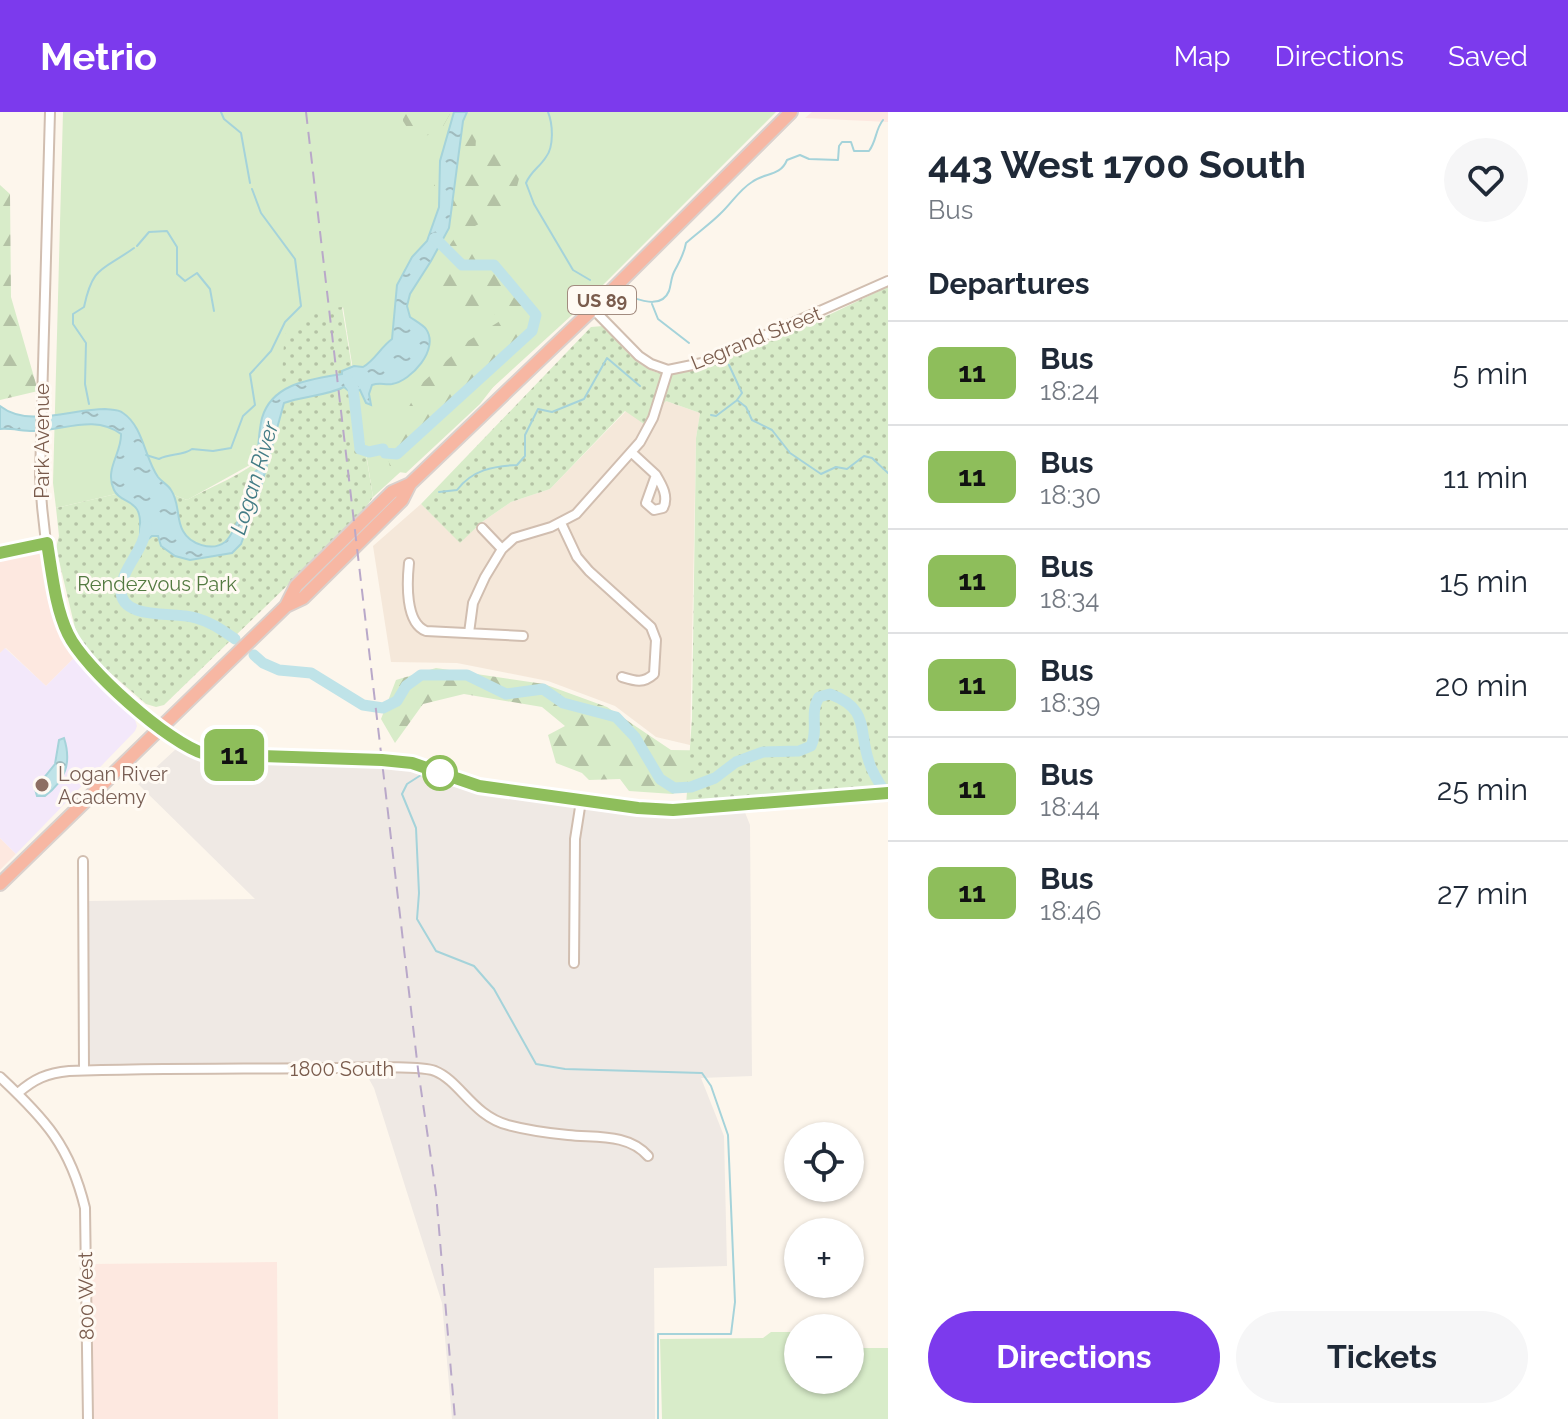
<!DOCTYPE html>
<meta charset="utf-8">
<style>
:root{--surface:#fff;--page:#f6f6f7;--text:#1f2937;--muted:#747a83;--line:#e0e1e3;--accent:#7c3aed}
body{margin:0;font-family:Raleway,sans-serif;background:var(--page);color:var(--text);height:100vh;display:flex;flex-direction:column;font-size:30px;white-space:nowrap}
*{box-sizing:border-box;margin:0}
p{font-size:26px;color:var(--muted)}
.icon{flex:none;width:44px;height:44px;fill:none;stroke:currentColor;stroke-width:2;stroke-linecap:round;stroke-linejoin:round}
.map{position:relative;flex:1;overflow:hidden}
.panel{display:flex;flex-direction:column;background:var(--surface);width:680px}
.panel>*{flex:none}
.badge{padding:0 16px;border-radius:12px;font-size:28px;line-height:52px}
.buttons{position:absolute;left:784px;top:1010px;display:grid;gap:16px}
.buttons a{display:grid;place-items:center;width:80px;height:80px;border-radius:50%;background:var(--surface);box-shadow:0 2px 6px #0004;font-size:40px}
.map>.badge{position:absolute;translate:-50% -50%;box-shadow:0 0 0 4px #fff}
h2{padding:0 40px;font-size:30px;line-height:72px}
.round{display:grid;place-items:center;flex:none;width:84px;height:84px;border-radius:42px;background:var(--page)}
.head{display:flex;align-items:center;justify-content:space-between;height:136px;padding:0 40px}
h1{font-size:38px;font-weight:700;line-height:60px}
.cta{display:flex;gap:16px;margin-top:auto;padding:16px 40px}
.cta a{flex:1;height:92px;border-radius:48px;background:var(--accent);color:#fff;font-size:32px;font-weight:700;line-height:92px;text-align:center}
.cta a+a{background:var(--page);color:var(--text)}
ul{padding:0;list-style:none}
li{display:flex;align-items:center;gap:24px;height:104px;padding:0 40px;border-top:2px solid var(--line)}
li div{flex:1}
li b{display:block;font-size:30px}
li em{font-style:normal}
li .badge{min-width:88px;font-weight:700;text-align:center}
header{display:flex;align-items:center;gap:48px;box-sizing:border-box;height:112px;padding:0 40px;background:var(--accent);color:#fff}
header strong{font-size:38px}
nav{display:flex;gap:44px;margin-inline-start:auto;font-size:28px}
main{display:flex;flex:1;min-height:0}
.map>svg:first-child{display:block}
.residential{fill:#f5e8da}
.commercial{fill:#fde8e0}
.industrial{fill:#efe9e4}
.education{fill:#f3e8fa}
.grass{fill:#d8ecc9}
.forest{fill:url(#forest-firs)}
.park{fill:url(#park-dots)}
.water{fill:url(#water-ripples);stroke:#a5d3da;stroke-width:2}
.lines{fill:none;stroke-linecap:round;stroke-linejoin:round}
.stream{stroke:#a5d3da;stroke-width:2}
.river{stroke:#bfe3e8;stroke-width:11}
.minor-casing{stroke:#d1beb0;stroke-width:12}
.highway-casing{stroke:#dad1cd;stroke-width:16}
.minor{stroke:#fff;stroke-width:8}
.highway{stroke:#f7b7a3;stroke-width:12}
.rail{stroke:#b9a8c9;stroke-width:2;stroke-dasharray:12 8;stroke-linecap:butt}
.line-casing{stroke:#fff;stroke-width:18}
.line{stroke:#8ebe5b;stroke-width:12}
.stop-dot{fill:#fff;stroke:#8ebe5b;stroke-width:4}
.education-dot{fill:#8d6e63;stroke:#fffaf3;stroke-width:3}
.labels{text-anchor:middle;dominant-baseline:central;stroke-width:6;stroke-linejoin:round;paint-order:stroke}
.shield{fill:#fffaf3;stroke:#a28b7f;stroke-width:2}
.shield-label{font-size:18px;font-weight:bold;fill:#7a5c4d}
.street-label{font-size:20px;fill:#7a5c4d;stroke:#fffaf3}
.park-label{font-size:20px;fill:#537a41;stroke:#fffaf3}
.education-label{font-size:20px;fill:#785e54;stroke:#fffaf3;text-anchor:start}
.water-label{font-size:22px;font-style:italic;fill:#437c86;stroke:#fffaf3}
</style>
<header>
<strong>Metrio</strong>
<nav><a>Map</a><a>Directions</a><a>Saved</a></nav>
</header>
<main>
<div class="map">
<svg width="888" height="1307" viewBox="0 0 888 1307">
<defs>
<pattern id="forest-firs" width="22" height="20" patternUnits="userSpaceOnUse" patternTransform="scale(2)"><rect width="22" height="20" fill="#d8ecc9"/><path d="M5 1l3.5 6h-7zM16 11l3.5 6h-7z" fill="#b4c2a5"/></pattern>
<pattern id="park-dots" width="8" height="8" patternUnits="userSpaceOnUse" patternTransform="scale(2)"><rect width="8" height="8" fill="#d8ecc9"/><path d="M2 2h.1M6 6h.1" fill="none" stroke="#b4c2a5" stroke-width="1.8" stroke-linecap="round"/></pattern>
<pattern id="water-ripples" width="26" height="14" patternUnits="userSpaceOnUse" patternTransform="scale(2)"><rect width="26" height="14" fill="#bfe3e8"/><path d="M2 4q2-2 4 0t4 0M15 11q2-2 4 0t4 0" fill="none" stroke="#a0bbbe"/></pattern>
</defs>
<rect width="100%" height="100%" fill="#fdf6ec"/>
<path class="residential" d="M666 289 700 301 696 326 690 633 656 625 615 594 548 569 457 551 391 550 373 434 421 392 460 430 482 410 511 390 550 377 626 299Z"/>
<path class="commercial" d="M812 0H888V10L805 6Z
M43 436 65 529 74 546 46 574 6 536 0 541V440Z
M0 726 16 742 0 758Z
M277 1150 278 1307H92L90 1152Z"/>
<path class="industrial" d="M176 637 191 646 413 656 462 675 664 704 744 698 750 713 752 964 701 966 724 1024 727 1154 654 1156 655 1307H452L442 1191 374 976 360 951 90 952 88 789 255 787 138 672Z"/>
<path class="education" d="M5 536 46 574 74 546 134 605 137 614 135 619 16 742 0 726V541Z"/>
<path class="grass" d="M63 0H776L583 193 373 385 343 195 282 291 274 316 257 349 187 388 150 374 56 396 53 371Z
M850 1219H854L855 1236H888V1307H662L660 1227 763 1226 771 1220H798V1268H850Z"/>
<path class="forest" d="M403 0H451L441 18 415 28 403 9Z
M456 0H490L477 11 475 43 496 34 522 47C517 92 508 98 469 117L449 110 446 99 434 85V69L452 62Z
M0 73 10 82 11 185 38 279 0 288Z
M454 127 501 154 530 190 526 233 480 292 406 361 391 359 386 338 421 272 468 229 500 209 487 193 465 202 442 199C439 170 436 151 454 127Z
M436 556 544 572 607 595 671 638 736 639 673 682 629 679 620 667 589 668 582 661 556 651 548 623 565 614 542 595 464 582 423 592 395 631 381 607 396 568Z"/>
<path class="park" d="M888 175V673L686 694 692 606 696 326 700 301 666 289 644 312 625 299 550 377 511 390 482 410 460 431 421 392 591 215 603 214C619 230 636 255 659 261 694 271 848 193 888 175Z
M342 195 373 385 362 401 164 593 156 595 146 592 85 539 75 516 56 436 59 424 56 396 150 374 187 388C203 379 248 360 258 348 286 314 280 263 285 222 304 207 317 197 342 195Z"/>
<path class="water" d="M454 0H467L463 9 449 116 431 149 410 182 407 194 410 205C414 208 423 213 426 217 440 237 411 269 392 272 384 273 380 270 372 273L369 282 371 293 366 291 360 278 350 280 344 275C326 284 303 284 284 291L259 382 241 432 232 441 190 448 175 444 161 434 158 424H152L147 428 140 425C140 415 142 400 134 394 127 387 119 388 114 378 104 357 122 341 121 322 94 302 63 319 33 319 22 319 11 316 0 317V294C28 316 71 297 105 297 111 298 118 297 123 301 143 314 145 347 158 365 162 370 168 373 171 378 180 391 176 408 183 419 190 432 212 440 225 430 231 425 234 416 238 409 244 396 253 377 252 363L257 358C258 341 258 322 262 306 272 271 312 267 342 262V259L354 254 363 255C375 248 380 236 392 227L397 173 412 145 427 129 439 95 440 49Z
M64 626C72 651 65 669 45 684H37L35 677 55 652 59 628Z"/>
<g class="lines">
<path class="stream" d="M221 0 224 7 241 21 250 71
M548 0C553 12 554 35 546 45 539 56 531 59 526 71L534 92 573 158 590 168
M137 134 149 120 167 119 177 135V162L185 169 197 161 210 177 214 199
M630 185C643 189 662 196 669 179 671 173 671 166 674 160 679 150 684 143 686 131 697 121 710 112 720 102 731 92 739 78 752 70 765 60 780 65 787 48L800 43 809 47 838 48 839 34 842 30H851L854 39H869C877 28 875 18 883 8
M652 192 658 207 689 231
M729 253 742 281 737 288 746 295 752 308 772 318 790 341 821 362 836 355 847 357 864 344 872 346 888 361
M89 292 85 272 86 231 73 212V202L84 195C93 153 102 159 134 136
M711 303 716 304 736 289
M146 343 159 347C170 341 183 344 192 337L213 339 231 336 243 304 255 293 250 262 271 239 285 210 301 194 295 147 261 101 252 77
M439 380 457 378C472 358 493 354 517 353L525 344V323L538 297 552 300 584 287 607 246 640 274
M421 663 407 672 402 682 416 716 419 781 417 807 436 839 474 854 494 877 536 952 565 957 702 961 711 974 728 1023 735 1190 731 1222H658V1307"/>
<path class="river" d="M348 268 353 276 360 337 369 340 383 337 385 341 397 342 532 219 536 203 494 153H462L435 126
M146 414C145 438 122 455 121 478 120 509 175 499 196 506 211 510 222 518 235 527
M254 543 263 551 279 558 311 561 363 593 383 596 397 589 406 574 421 563H467L506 582 543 577 563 591 616 605 635 625 660 667 674 676 691 675 715 666 736 650 763 640 799 639 811 634C819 618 809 601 819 585L830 582C870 597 858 617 869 650 873 663 880 673 888 684"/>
<g class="minor-casing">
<path id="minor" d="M50 0 40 364C42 409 52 501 77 538 92 559 115 577 134 594 156 613 177 634 205 642L412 651 479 674 638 696 673 698 888 681
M593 197 639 244 651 252 668 258 702 251 888 169
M631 340 656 363 646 391 654 398 663 396C669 385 662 373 656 363
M561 411 577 445 589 459 651 515 656 528 654 562C643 572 635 569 622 565
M482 416 502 437
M0 441 47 431
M409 451C407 470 405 511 426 519L523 524
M469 521 473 491 485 465 502 437 514 426 551 415 576 402 640 330 653 306 668 258
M83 749 84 958
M574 851 575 727 581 689
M0 965C45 1007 70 1034 85 1096L88 1307
M18 981C34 967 47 961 69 959 156 956 244 957 331 956 353 956 418 953 435 959 460 969 473 1004 508 1013 527 1018 548 1021 568 1023 595 1026 628 1021 648 1044"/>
</g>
<g class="highway-casing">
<path id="highway" d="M286 494 303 486 402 388 410 372 593 197 791 0
M0 772 286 494 296 474 392 380 410 372"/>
</g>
<use href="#minor" class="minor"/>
<use href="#highway" class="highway"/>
<path class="rail" d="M306 0 418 957 436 1081 455 1307"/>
</g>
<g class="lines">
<g class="line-casing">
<path id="line" d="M0 441 47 431C52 460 55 495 68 522 84 556 169 632 205 642L382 648 412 651 479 674 638 696 673 698 888 681"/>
</g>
<use href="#line" class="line"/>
</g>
<circle class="stop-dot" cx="440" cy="661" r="16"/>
<circle class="education-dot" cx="42" cy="673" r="8"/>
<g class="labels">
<rect class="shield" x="568" y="174" width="68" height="28" rx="6"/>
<g class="shield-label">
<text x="602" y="188">US 89</text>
</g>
<g class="street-label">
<text transform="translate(756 226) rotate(-22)">Legrand Street</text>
<text transform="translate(42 329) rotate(-90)">Park Avenue</text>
<text x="342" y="957">1800 South</text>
<text transform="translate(86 1184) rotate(-91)">800 West</text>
</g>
<g class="park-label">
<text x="157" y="472">Rendezvous Park</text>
</g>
<g class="education-label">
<text x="58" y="662">Logan River<tspan x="58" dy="23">Academy</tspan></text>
</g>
<g class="water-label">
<text transform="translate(254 366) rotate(-73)">Logan River</text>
</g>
</g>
</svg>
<div class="buttons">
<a><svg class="icon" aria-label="locate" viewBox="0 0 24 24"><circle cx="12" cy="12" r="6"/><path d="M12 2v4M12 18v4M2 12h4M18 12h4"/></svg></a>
<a>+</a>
<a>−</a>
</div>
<b class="badge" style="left:234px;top:643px;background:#8ebe5b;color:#111">11</b>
</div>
<section class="panel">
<div class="head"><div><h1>443 West 1700 South</h1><p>Bus</p></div><a class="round"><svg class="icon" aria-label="heart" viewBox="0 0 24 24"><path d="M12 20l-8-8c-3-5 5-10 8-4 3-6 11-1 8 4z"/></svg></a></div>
<h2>Departures</h2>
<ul>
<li><span class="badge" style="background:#8ebe5b;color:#111">11</span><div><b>Bus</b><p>18:24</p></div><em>5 min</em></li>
<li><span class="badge" style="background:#8ebe5b;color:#111">11</span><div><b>Bus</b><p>18:30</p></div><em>11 min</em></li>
<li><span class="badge" style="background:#8ebe5b;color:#111">11</span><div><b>Bus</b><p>18:34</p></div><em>15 min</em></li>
<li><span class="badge" style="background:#8ebe5b;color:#111">11</span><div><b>Bus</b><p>18:39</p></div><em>20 min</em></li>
<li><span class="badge" style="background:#8ebe5b;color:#111">11</span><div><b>Bus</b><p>18:44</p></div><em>25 min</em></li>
<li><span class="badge" style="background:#8ebe5b;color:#111">11</span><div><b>Bus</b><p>18:46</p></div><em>27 min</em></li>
</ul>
<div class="cta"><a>Directions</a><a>Tickets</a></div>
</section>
</main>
